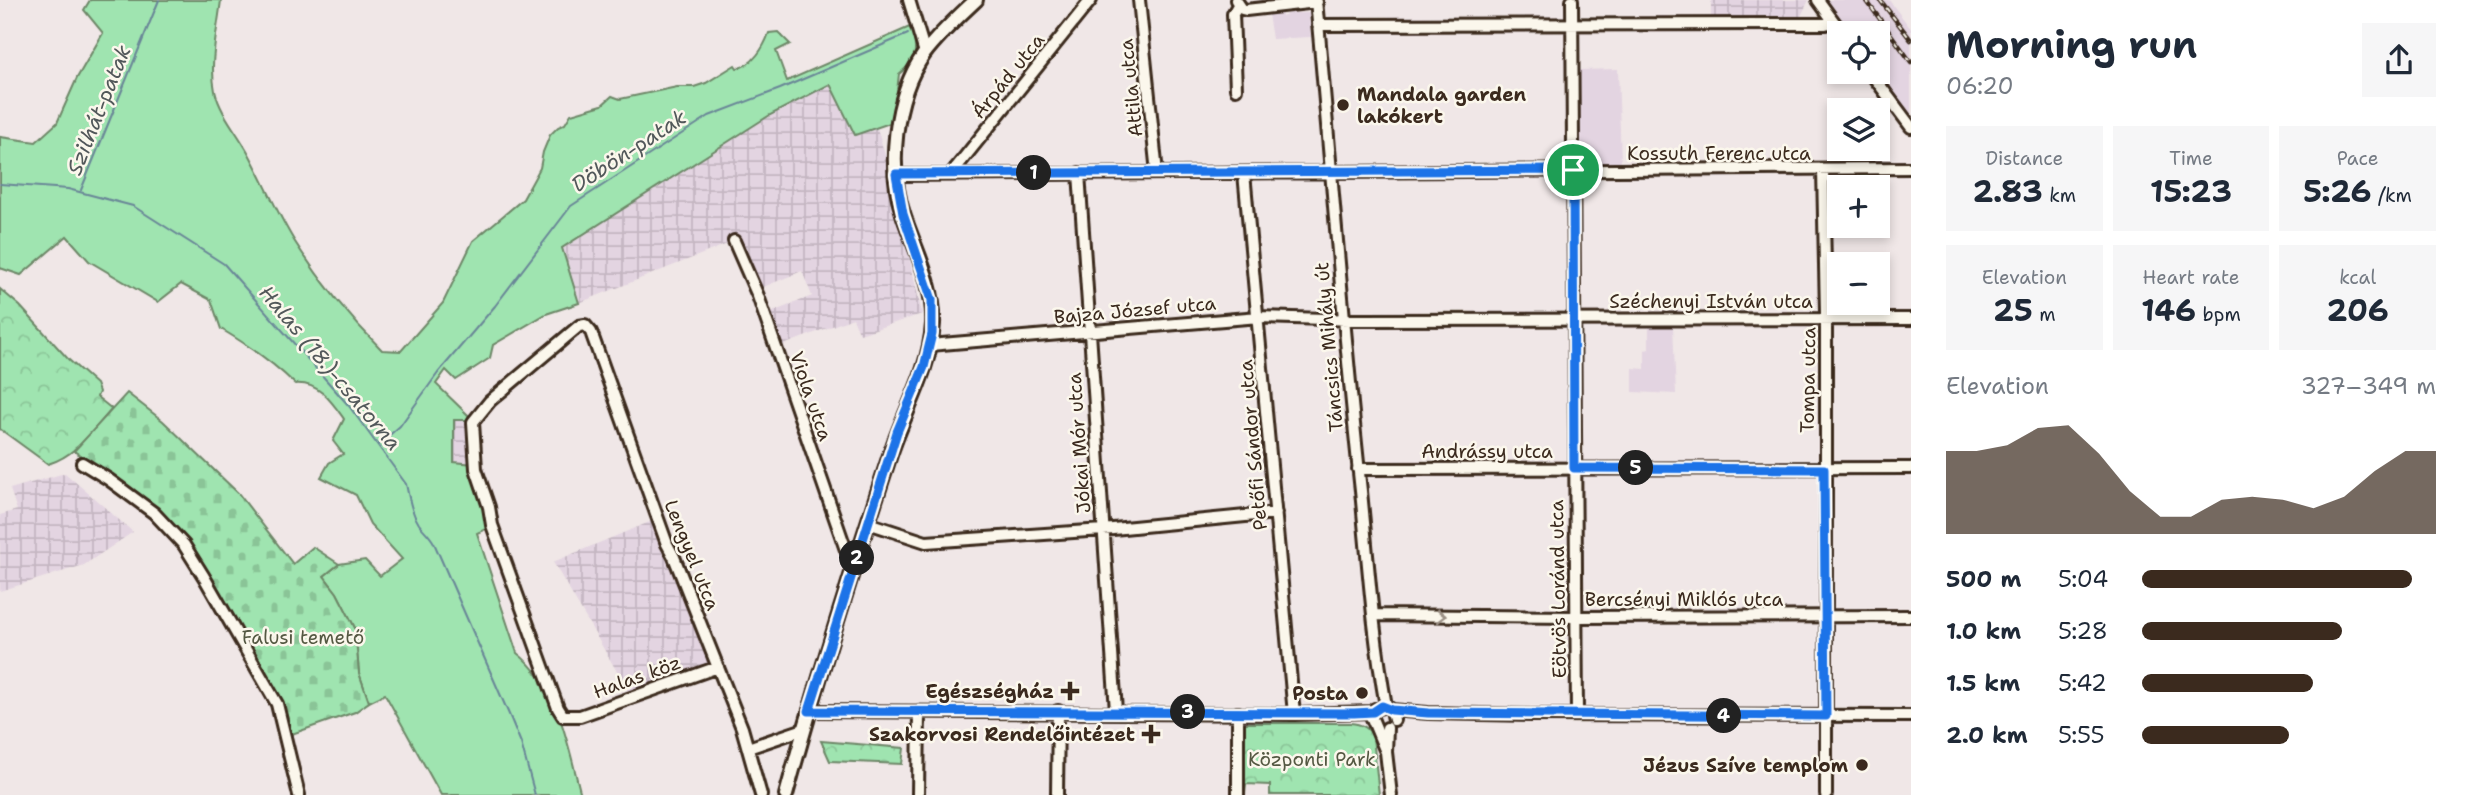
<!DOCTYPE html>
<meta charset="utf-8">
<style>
:root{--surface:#fff;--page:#f6f6f7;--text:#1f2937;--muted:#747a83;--accent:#3b2a1e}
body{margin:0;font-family:"Shantell Sans",sans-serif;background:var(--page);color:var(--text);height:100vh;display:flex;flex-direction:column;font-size:26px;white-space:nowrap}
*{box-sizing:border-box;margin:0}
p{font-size:23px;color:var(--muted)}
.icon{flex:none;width:38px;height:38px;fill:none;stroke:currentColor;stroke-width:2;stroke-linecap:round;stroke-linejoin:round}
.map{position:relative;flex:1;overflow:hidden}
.details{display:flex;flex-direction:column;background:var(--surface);width:560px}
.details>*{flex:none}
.tools{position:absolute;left:1827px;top:21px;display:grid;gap:14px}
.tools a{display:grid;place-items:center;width:63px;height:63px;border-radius:0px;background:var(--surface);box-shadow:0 4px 10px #0003;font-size:35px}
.pin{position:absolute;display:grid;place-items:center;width:60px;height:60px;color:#fff;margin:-30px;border:4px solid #fff;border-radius:50%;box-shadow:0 2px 7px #0007}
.km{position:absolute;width:35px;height:35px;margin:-18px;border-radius:50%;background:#222;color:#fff;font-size:19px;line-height:35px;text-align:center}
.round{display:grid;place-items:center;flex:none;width:74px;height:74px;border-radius:0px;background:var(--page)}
.head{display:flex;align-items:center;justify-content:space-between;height:119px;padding:0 35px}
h1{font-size:38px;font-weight:700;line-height:52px}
.figures{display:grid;grid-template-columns:repeat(3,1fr);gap:10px;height:119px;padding:7px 35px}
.figures div{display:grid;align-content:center;border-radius:0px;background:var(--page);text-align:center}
.figures b{font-size:30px;font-weight:700}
.figures small{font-size:19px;font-weight:400}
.figures p{font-size:19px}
.chart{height:196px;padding:14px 35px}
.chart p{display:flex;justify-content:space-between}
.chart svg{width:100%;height:126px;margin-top:7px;fill:var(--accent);opacity:.7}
ul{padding:0 35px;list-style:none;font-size:23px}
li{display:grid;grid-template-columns:112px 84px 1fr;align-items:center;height:52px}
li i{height:18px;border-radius:9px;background:var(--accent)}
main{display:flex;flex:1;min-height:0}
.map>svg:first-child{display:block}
</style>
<main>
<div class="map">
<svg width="1911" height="795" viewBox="0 0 1911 795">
<defs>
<pattern id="industrial-grid" width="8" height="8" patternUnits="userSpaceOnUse" patternTransform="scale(1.75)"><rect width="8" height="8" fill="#e3d4e1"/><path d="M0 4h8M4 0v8" fill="none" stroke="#c4b6c1"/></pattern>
<pattern id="forest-crowns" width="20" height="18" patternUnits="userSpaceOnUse" patternTransform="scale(1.75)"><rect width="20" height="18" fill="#9fe4b0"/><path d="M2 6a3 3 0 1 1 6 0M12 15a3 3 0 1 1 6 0" fill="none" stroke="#8ac497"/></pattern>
<pattern id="cemetery-stones" width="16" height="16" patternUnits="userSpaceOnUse" patternTransform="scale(1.75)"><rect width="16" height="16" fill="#9fe4b0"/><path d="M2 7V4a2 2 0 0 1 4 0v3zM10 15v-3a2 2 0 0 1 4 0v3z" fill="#8ac497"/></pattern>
</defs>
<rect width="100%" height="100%" fill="#f0e7e7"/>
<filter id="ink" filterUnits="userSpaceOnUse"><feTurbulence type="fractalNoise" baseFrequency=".0143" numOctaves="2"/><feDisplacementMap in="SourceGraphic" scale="14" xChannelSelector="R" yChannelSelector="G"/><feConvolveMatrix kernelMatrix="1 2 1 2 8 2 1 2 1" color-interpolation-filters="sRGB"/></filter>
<g filter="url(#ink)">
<path fill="#e3d4e1" d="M1822,0H1889L1911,29V121L1874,72H1878V33H1847Z
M1282,12V16L1289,13H1309L1311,37L1272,39L1268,14Z
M1618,69L1621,163H1582L1579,70Z
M1649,325L1673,326L1676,394L1633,392V368L1645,369V350L1649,349Z"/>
<path fill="url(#industrial-grid)" d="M1711,0H1809L1800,18L1711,20Z
M830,83L855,135L877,128L891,175L922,314L860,334L853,318L781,346L770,313L812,296L802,271L761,288L740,239L579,303L561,249L770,115Z
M454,420H471L474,464L454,463Z
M65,473L133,532L84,565L0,591V515L17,510L10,489Z
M652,521L710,662L629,692L553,562Z"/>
<path fill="#9fe4b0" stroke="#6d8767" stroke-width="2" d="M90,0H221C218,28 209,62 215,91C220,113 237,132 248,152C264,181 277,213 295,242C320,281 349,317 382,350L401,351L443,303L473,241L523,199L540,168L543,152L550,135L558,127L565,124L571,114L602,105L612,96L620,99L677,87H694L706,83L735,65L737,68C753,66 764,47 769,33L778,32L790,44L776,51L787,81L912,26C916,49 920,58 899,74L895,108L890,123L855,135L830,84L770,115L562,248L579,303L546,314L493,345L490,358L456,380L446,370L436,384L468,415L471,420H454V462L474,464L488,528L477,533L517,653C559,686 568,746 581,795H441L385,694L369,702L359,673L355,628L337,593L324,576L339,564L365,560L380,576L402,559L370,524L356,495L321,477L329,463L343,454L333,441L344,419C332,402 319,382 295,384C273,362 248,345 221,329L211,300L181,284L158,302L89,261L67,236L21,275L0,268V137L36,142L57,123L77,78L103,33L84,10Z"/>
<path fill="url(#forest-crowns)" stroke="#6d8767" stroke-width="2" d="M1859,175H1887V219L1878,220V187H1859Z
M0,289L20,306L69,360L96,384L99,392L97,397L112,409C93,430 76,456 48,464L0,429Z
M1245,723H1350C1361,724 1369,727 1373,737L1379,795H1270V785L1246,784L1245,795Z
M821,741L904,748L902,764L830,761Z"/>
<path fill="url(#cemetery-stones)" stroke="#6d8767" stroke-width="2" d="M127,393L163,421L238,493L293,564L313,547L339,564L324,576L337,593L355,628L359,673L369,702L355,712L289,735L280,699L202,561L174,526L147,500L74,451Z"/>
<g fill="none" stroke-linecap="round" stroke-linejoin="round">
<path stroke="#698697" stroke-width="2" d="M0,184L68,189L133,206L224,264L349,406L406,484C409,497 411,512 419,524C424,531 430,535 434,543L511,719L521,743L535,795
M81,190L159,0
M378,445L400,426L438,373L495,306L571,206L709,116L780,89L908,34"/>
<defs>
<path id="minor" d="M909,0L925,53
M1139,0L1157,173
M1236,0L1242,9L1246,10L1317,2
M1316,0C1331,164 1343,327 1361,491C1368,562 1373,635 1386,706
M1572,0L1577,715
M1818,0L1842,33
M1318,25L1825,24L1833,21
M1870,72L1911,127
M1236,89L1233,14L1238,5
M1823,170L1826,312V795
M1079,173L1116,711
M1244,173L1294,714
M951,174L1091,0
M896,175L1911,168
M734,241L758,296L846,550L856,561
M930,345L1259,317L1356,320L1911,319
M82,463L108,479L154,513L184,545L204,577L277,704L299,795
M1358,469L1911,468
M868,523L926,542L1103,530L1276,513
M1373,615L1575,617L1911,616
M718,667L580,716H563L558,708L492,525L489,507L476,469L473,422L490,401L579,326L585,325L591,332L667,544L674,557L742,728L761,795
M1392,710L1428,713L1532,715L1911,716
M809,711L1294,714L1373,712
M1387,728L1386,752L1391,795
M748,748L804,729
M1386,752L1371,716L1375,709L1386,706L1392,710L1394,720
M918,795L919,712
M1057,795L1058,711
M1238,795V713"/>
<path id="major" d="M786,795C817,681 853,568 890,455C904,412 930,370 933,324C935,287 916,252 904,217C887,168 894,97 924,54C939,34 958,17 976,0"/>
</defs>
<use href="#minor" stroke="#3b2a1e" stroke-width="16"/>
<use href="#major" stroke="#3b2a1e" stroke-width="18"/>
<use href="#minor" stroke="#fbf7ec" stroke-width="10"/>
<use href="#major" stroke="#fbf7ec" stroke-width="12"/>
<defs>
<path id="rail" d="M1866,0L1911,62
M1880,0L1911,40"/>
</defs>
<use href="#rail" stroke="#3b2a1e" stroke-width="4.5"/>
<use href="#rail" stroke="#fbf7ec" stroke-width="2" stroke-dasharray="5" stroke-linecap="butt"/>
</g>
<defs><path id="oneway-chevron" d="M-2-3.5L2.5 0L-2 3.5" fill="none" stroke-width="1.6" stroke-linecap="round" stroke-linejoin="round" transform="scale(1.75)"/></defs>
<use stroke="#9b9085" href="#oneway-chevron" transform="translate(1441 616) rotate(1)"/>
</g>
<g fill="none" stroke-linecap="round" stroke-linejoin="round" filter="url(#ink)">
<defs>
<path id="route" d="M1573,170L1574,468L1824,469L1826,716L1428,713L1392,710L1382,706L1373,712L1354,713L809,711L897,432L924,367L932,334V300L903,214L896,174Z"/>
</defs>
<use href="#route" stroke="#fff" stroke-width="14"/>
<use href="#route" stroke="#1a73e8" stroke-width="9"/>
</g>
<g fill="#3b2a1e" stroke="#fbf7ec" stroke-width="2.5">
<circle cx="1343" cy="105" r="7"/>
<path d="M1066.5 680.5h7v7h7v7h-7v7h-7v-7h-7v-7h7z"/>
<circle cx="1362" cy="693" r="7"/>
<path d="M1147.5 723.5h7v7h7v7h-7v7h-7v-7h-7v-7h7z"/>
<circle cx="1862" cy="765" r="7"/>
</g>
<g text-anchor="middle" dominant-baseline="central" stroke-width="5" stroke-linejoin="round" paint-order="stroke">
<g font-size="19" fill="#3b2a1e" stroke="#fbf7ec">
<text transform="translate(1008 76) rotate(-51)">Árpád utca</text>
<text transform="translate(1131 88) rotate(-96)">Attila utca</text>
<text x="1719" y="153">Kossuth Ferenc utca</text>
<text x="1711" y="301">Széchenyi István utca</text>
<text transform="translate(1135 310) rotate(-5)">Bajza József utca</text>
<text transform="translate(1329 347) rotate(-95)">Táncsics Mihály út</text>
<text transform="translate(1808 380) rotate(-89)">Tompa utca</text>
<text transform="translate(811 396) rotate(71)">Viola utca</text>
<text transform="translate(1079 443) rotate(-94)">Jókai Mór utca</text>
<text transform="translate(1253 445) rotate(-95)">Petőfi Sándor utca</text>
<text x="1487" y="451">Andrássy utca</text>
<text transform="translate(692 555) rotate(68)">Lengyel utca</text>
<text transform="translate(1558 589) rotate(-91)">Eötvös Loránd utca</text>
<text x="1684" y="599">Bercsényi Miklós utca</text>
<text transform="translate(637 677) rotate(-20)">Halas köz</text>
</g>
<g font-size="19" font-weight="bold" fill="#3b2a1e" stroke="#fbf7ec" text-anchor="end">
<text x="1357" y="94" text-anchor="start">Mandala garden<tspan x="1357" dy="22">lakókert</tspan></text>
<text x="1054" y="691">Egészségház</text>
<text x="1348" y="693">Posta</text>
<text x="1135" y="734">Szakorvosi Rendelőintézet</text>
<text x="1848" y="765">Jézus Szíve templom</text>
</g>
<g font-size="19" fill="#545842" stroke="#fbf7ec">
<text x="303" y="637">Falusi temető</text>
<text x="1312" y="759">Központi Park</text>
</g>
<g font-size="21" font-style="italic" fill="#52585a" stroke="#fbf7ec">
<text transform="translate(99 110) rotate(-68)">Szilhát-patak</text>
<text transform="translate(629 151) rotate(-33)">Döbön-patak</text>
<text transform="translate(330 368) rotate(50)">Halas (18.)-csatorna</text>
</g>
</g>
</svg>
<div class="tools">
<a><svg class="icon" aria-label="locate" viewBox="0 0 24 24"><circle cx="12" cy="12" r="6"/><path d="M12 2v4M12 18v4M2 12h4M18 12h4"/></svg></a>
<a><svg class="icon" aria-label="layers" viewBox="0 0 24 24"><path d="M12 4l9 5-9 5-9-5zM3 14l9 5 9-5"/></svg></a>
<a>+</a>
<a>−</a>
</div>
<div class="pin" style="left:1573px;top:170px;background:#1e9e55"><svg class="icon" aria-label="arrive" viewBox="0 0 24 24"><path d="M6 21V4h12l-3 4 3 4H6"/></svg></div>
<b class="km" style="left:1034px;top:173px">1</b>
<b class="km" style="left:857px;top:558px">2</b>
<b class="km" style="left:1188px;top:712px">3</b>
<b class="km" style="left:1724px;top:716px">4</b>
<b class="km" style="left:1636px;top:468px">5</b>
</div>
<section class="details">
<div class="head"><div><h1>Morning run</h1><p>06:20</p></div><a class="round"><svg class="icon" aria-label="share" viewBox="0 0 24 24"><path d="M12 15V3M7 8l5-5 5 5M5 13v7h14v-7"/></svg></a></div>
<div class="figures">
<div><p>Distance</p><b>2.83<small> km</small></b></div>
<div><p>Time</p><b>15:23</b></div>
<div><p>Pace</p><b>5:26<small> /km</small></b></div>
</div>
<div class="figures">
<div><p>Elevation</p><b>25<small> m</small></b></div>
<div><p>Heart rate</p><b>146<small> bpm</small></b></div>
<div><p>kcal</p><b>206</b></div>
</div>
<div class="chart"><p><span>Elevation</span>327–349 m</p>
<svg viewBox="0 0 160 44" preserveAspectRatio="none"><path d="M0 44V15L10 15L20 13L30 7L40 6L50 16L60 29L70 38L80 38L90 32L100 31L110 32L120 35L130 31L140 22L150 15L160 15V44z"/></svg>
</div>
<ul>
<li><b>500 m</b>5:04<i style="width:92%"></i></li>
<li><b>1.0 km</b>5:28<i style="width:68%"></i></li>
<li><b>1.5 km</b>5:42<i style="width:58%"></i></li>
<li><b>2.0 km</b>5:55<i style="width:50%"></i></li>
</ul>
</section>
</main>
